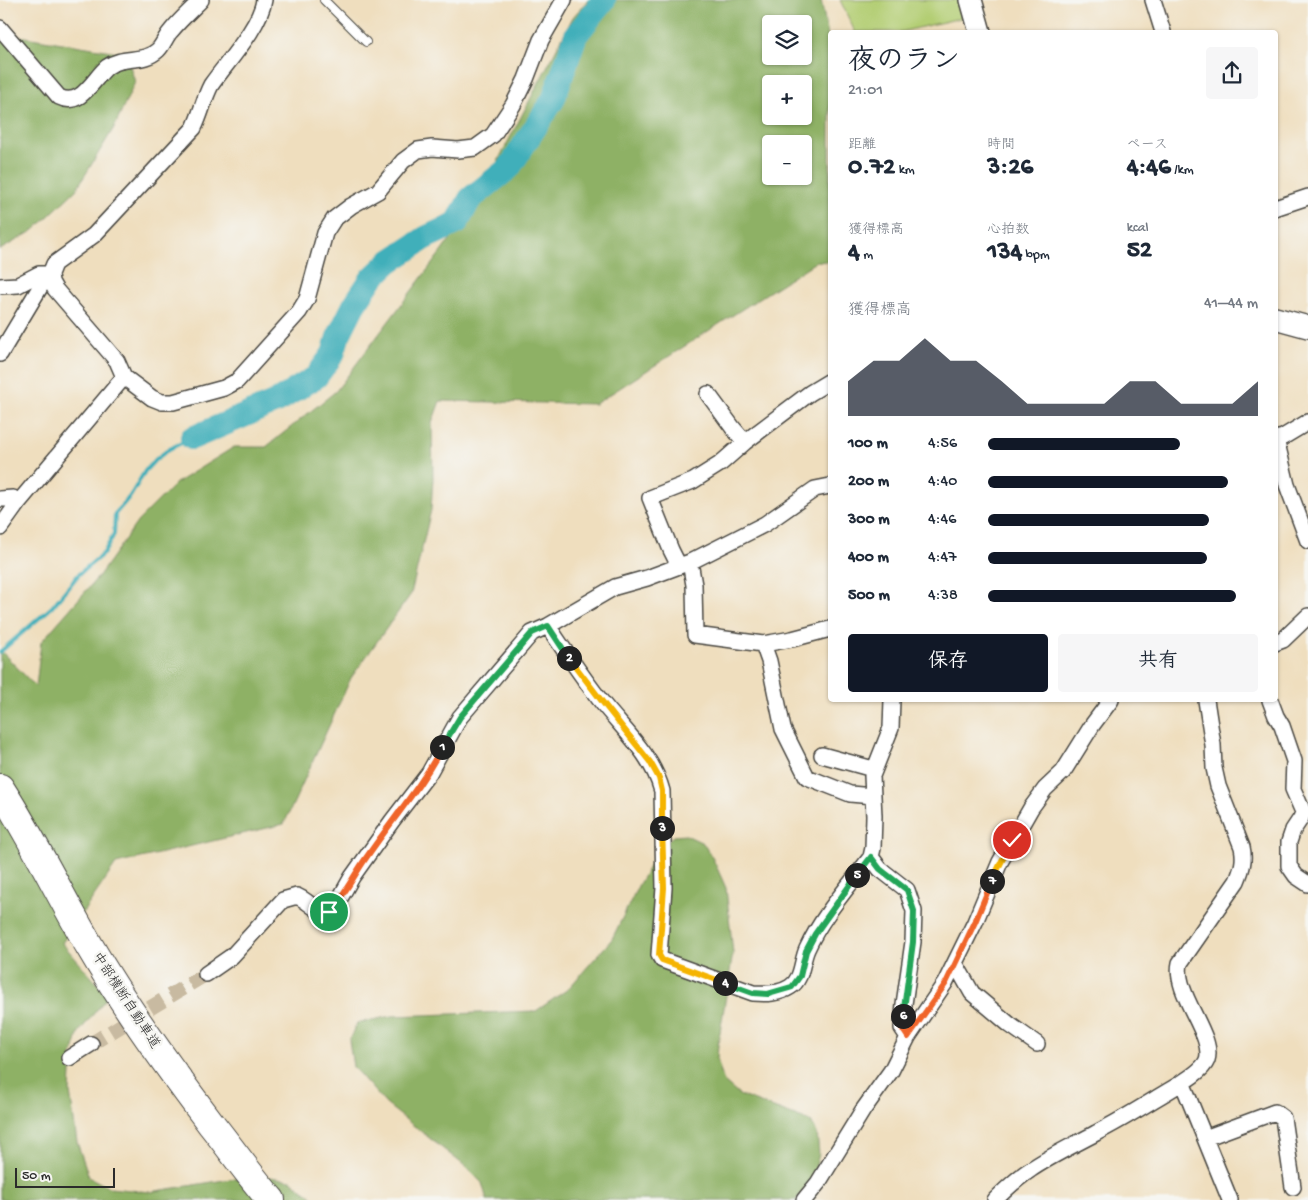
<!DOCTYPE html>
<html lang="ja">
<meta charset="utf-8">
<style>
:root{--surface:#fff;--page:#f6f6f7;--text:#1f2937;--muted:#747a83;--accent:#111827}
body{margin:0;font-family:"Gochi Hand","Klee One",sans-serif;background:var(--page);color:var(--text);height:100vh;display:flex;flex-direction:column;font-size:19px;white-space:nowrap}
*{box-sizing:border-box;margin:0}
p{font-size:16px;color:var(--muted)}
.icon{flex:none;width:28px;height:28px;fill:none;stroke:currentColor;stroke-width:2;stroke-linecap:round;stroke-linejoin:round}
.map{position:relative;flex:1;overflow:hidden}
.side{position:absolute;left:828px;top:30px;width:450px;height:672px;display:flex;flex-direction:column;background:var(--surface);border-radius:5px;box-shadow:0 1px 4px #0004}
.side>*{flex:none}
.controls{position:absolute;left:762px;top:15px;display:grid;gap:10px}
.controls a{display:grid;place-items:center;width:50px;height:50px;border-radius:5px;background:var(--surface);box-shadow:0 1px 4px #0004;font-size:25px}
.scale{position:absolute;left:15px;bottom:12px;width:100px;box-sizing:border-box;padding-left:5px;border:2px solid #2b2b2b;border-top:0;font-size:14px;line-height:18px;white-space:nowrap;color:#2b2b2b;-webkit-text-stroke:4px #f6f6f2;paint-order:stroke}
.pin{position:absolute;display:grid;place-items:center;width:42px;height:42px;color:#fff;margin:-21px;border:2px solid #fff;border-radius:50%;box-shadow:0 1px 5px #0007}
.km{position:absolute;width:25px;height:25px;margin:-12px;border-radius:50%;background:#222;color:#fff;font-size:14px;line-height:25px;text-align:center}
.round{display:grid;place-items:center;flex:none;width:52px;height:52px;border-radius:5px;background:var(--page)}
.summary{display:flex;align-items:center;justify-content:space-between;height:85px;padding:0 20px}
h1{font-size:28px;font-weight:700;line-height:38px}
.metrics{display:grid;grid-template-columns:repeat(3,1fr);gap:8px;height:85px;padding:5px 20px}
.metrics div{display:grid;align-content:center}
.metrics b{font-size:25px;font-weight:700}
.metrics small{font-size:14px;font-weight:400}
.metrics p{font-size:14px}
.chart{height:140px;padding:10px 20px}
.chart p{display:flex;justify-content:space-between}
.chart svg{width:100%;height:90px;margin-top:5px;fill:var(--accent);opacity:.7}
.button{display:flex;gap:10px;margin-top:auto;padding:10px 20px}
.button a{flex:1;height:58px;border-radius:5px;background:var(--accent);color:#fff;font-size:20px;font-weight:700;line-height:58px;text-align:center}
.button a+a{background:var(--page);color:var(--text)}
ul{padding:0 20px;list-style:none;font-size:16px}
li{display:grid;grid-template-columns:80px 60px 1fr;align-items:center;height:38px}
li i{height:12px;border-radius:6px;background:var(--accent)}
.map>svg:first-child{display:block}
</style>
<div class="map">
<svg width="1308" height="1200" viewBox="0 0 1308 1200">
<rect width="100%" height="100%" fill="#f6f6f2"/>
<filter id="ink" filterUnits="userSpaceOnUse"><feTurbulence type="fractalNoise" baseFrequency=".02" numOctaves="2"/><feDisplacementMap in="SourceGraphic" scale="10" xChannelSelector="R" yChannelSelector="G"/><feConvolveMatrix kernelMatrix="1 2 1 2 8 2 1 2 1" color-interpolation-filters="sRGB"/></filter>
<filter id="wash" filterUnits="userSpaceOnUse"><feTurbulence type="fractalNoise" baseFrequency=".0096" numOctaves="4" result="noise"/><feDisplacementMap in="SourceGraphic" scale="20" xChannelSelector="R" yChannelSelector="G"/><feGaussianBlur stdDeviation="1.12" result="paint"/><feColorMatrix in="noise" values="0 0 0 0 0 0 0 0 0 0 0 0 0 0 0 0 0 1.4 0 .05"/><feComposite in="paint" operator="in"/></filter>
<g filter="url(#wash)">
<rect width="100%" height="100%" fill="#efdebe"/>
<path fill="#b3ce73" stroke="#6f7c4f" d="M840,0H965L969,16L901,32H855Z"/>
<path fill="#8eb165" stroke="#5c6e48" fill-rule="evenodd" d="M588,0H821L830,46V262L817,261L595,404L440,401L432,423L433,478L431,510L411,594L351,678L284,824L116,864L62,943L108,996L79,1032L72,1055L70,1092L77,1142L89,1177L110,1188L150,1192L237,1178L263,1176L291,1180L316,1200H0V650L36,687L41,642L98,577L138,521L176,483L234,447H266L336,391L441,252L475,205L573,17ZM771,24H804V56H771ZM771,84H804V116H771ZM771,144H804V176H771Z
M0,33L118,52L129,63L135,82L115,126L76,190L34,230L0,250Z
M686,835L703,843L713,859L726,888L733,953L718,1045L717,1059L724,1082L739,1095L811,1122L817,1133L819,1154L812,1182L796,1200H487L482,1183L465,1166L386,1104L353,1067L349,1040L357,1023L392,1016L536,1011L568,989L612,939L639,884L662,845L673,836Z"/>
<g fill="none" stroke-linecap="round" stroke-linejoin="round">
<path stroke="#3fafba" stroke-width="4" d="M0,652L52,607L79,574L104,553L114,534L115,514L131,495L145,471L155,460L169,449L192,438"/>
<path stroke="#3fafba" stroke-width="24" d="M192,438L276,402L316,377L333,354L338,337L354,305L372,278L389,262L427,237L457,223L470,199L509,168L553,100L576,35L604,0"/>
</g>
</g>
<g filter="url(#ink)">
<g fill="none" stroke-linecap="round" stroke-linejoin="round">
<path stroke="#c8baa1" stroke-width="15" stroke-dasharray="15 8" stroke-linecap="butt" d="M91,1044L206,974"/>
<defs>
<path id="lane" d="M324,0L366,42"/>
<path id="street" d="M1153,0L1163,32
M0,28L59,97C81,108 93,79 107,67C123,55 143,64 158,50C163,45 166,36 171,31C180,20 191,10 201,0
M1275,208L1308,197
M50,274L51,282L55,289L117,361L124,377L152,398L162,402H173L224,388L237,381L299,312L307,299L325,233L334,219L351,206L378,191L403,161L418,150L432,148L458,150L475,148L493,135L513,105L526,79L541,40L564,0
M0,286L18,285L39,274H50
M0,354L42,284L50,274L54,264L94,235L194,128C201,114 204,98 211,85C227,62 260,27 264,0
M708,394L733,428L745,442
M1275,439L1283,437L1308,422
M1276,439L1287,485L1308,541
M0,499L13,498L18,503
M0,528L18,503L124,377
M690,562L694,585L695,635L763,644L769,661L783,729L807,777L850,794L873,796
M679,566L671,550L650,498L693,481L720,464L745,442L810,393L830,381
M548,626C566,653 584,680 604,705C626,732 653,757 662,791L664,888L659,955L662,960L753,993C766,994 779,994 790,987C803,979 801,962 807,949C822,916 849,886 871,857L873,848L874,816L872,776L891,728L892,700
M1275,643L1283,640L1308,616
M763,644L792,639L830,629
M1270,700L1276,716L1282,726L1294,761L1293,789L1303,812L1301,818L1293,830L1289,842V866L1296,876L1308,884
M822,755L873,769
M871,857L880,869L907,890L914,911L913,942L904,1004L902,1028L908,1037
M955,963L972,993L1010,1025L1037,1044
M206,974L232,956L283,900L297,896C309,901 316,913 329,912L335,907L352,877L392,821L429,773L460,717L532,633L548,626L615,587L647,578L690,562L765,524L815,489L830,486
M69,1058L91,1044
M1182,1082L1230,1200
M1205,1138L1275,1112L1283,1118L1293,1187
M804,1200L818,1183L863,1110L891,1071L908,1037L945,983L975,922L1000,862L1031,808L1045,789L1063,772L1093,724L1111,700
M995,1200C1006,1189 1017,1178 1030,1170C1050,1156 1074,1145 1096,1133C1120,1121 1142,1107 1165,1093C1176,1086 1202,1073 1207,1060C1215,1036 1173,993 1180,963L1237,881C1242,869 1245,860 1242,847L1218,786L1214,768L1213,745L1206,700"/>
<path id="secondary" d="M971,0L980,32
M1275,318L1308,327"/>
<path id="highway" d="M0,788C33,839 59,894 90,947C126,1009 169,1068 212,1125C232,1150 250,1176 271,1200"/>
</defs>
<use href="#lane" stroke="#484641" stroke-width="10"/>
<use href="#street" stroke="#484641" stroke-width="18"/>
<use href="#secondary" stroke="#484641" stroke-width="24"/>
<use href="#highway" stroke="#484641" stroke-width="30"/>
<use href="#lane" stroke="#fff" stroke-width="8"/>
<use href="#street" stroke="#fff" stroke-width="15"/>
<use href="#secondary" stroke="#fff" stroke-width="21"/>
<use href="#highway" stroke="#fff" stroke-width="28"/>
</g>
</g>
<g fill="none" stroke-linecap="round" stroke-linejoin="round" filter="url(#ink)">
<defs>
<path id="split-1" d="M329,912C343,898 354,875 366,858C391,821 421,787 442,747"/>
<path id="split-2" d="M442,747L460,717L532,633L548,626L569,658"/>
<path id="split-3" d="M569,658L604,704L650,762L659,778L662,791V828"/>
<path id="split-4" d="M662,828L664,888L659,955L662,960L725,983"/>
<path id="split-5" d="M725,983L753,993L768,994L792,987L800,976L806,951L815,934L857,875"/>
<path id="split-6" d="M857,875L871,857L880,869L907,890L914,911L913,942L903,1016"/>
<path id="split-7" d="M903,1016L902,1028L908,1037L946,983L975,922L992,881"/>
<path id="split-8" d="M992,881L1012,840"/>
</defs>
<use href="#split-1" stroke="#fff" stroke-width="10"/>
<use href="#split-2" stroke="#fff" stroke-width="10"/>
<use href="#split-3" stroke="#fff" stroke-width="10"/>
<use href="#split-4" stroke="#fff" stroke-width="10"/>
<use href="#split-5" stroke="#fff" stroke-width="10"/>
<use href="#split-6" stroke="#fff" stroke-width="10"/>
<use href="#split-7" stroke="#fff" stroke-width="10"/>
<use href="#split-8" stroke="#fff" stroke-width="10"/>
<use href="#split-1" stroke="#f0652b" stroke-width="6"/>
<use href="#split-2" stroke="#22a559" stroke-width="6"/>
<use href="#split-3" stroke="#f5b400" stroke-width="6"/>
<use href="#split-4" stroke="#f5b400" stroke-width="6"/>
<use href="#split-5" stroke="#22a559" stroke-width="6"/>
<use href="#split-6" stroke="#22a559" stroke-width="6"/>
<use href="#split-7" stroke="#f0652b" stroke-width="6"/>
<use href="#split-8" stroke="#f5b400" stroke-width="6"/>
</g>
<g text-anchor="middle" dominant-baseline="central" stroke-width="5" stroke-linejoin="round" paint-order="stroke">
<g font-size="14" fill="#2b2b2b" stroke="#f6f6f2">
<text transform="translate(125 1001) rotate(57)">中部横断自動車道</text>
</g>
</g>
</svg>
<div class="controls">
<a><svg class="icon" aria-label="layers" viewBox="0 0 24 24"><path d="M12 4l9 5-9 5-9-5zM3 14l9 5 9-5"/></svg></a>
<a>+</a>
<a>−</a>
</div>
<div class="scale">50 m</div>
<div class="pin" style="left:329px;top:912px;background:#1e9e55"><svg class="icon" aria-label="arrive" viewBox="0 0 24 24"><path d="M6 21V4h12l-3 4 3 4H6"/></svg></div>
<div class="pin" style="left:1012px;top:840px;background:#d93025"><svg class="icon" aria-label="check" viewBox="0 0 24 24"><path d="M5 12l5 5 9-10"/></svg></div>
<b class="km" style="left:442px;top:747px">1</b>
<b class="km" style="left:569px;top:658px">2</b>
<b class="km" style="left:662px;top:828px">3</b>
<b class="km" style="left:725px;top:983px">4</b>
<b class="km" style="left:857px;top:875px">5</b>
<b class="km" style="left:903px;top:1016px">6</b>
<b class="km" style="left:992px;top:881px">7</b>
<section class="side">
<div class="summary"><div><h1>夜のラン</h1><p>21:01</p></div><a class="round"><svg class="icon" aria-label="share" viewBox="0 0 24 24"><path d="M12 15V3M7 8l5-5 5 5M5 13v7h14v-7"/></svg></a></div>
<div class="metrics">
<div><p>距離</p><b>0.72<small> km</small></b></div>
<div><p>時間</p><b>3:26</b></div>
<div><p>ペース</p><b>4:46<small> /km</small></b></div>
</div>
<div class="metrics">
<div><p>獲得標高</p><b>4<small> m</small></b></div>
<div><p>心拍数</p><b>134<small> bpm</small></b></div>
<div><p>kcal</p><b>52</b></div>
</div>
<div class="chart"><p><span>獲得標高</span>41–44 m</p>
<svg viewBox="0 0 160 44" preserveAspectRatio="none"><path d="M0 44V27L10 17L20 17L30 6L40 17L50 17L60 27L70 38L80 38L90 38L100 38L110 27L120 27L130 38L140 38L150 38L160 27V44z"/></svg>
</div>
<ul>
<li><b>100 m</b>4:56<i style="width:71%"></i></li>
<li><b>200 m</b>4:40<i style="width:89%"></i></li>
<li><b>300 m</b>4:46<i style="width:82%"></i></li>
<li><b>400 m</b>4:47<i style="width:81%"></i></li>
<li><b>500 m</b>4:38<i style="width:92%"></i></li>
</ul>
<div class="button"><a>保存</a><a>共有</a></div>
</section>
</div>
